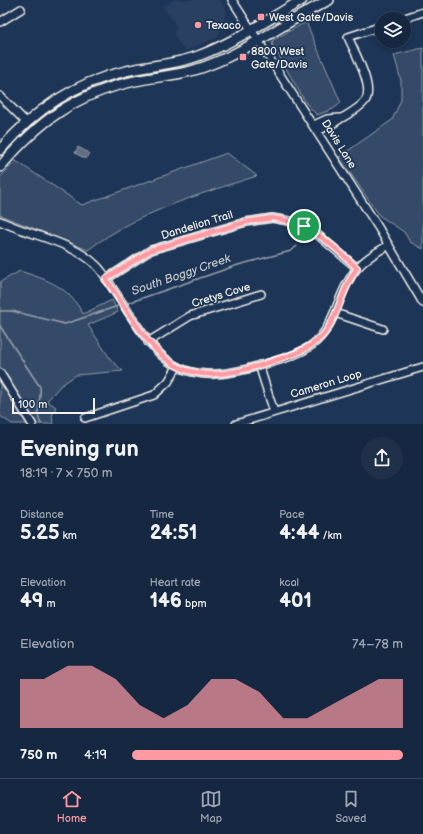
<!DOCTYPE html>
<meta charset="utf-8">
<style>
:root{--surface:#162841;--page:#1f3048;--text:#f1f3f6;--muted:#9ea6b1;--line:#35445a;--accent:#ff9aa2}
body{margin:0;font-family:"Balsamiq Sans",sans-serif;background:var(--page);color:var(--text);height:100vh;display:flex;flex-direction:column;font-size:15px;white-space:nowrap}
*{box-sizing:border-box;margin:0}
p{font-size:13px;color:var(--muted)}
.icon{flex:none;width:22px;height:22px;fill:none;stroke:currentColor;stroke-width:2;stroke-linecap:round;stroke-linejoin:round}
.map{position:relative;height:424px;overflow:hidden}
.drawer{display:flex;flex-direction:column;background:var(--surface);flex:1}
.drawer>*{flex:none}
.tools{position:absolute;left:375px;top:12px;display:grid;gap:8px}
.tools a{display:grid;place-items:center;width:36px;height:36px;border-radius:50%;background:var(--surface);box-shadow:0 2px 6px #0003,0 0 0 1px var(--line);font-size:20px}
.scale{position:absolute;left:12px;bottom:10px;width:83px;box-sizing:border-box;padding-left:4px;border:2px solid #f4f1e8;border-top:0;font-size:11px;line-height:14px;white-space:nowrap;color:#f4f1e8;-webkit-text-stroke:3px #1d3557;paint-order:stroke}
.pin{position:absolute;display:grid;place-items:center;width:34px;height:34px;color:#fff;margin:-17px;border:2px solid #fff;border-radius:50%;box-shadow:0 1px 4px #0007}
.round{display:grid;place-items:center;flex:none;width:42px;height:42px;border-radius:21px;background:var(--page)}
.head{display:flex;align-items:center;justify-content:space-between;height:68px;padding:0 20px}
h1{font-size:22px;font-weight:700;line-height:30px}
.stats{display:grid;grid-template-columns:repeat(3,1fr);gap:6px;height:68px;padding:4px 20px}
.stats div{display:grid;align-content:center}
.stats b{font-size:20px;font-weight:700}
.stats small{font-size:11px;font-weight:400}
.stats p{font-size:11px}
.chart{height:112px;padding:8px 20px}
.chart p{display:flex;justify-content:space-between}
.chart svg{width:100%;height:72px;margin-top:4px;fill:var(--accent);opacity:.7}
ul{padding:0 20px;list-style:none;font-size:13px}
li{display:grid;grid-template-columns:64px 48px 1fr;align-items:center;height:30px}
li i{height:10px;border-radius:5px;background:var(--accent)}
.dock{display:flex;justify-content:space-around;align-items:center;height:56px;border-top:1px solid var(--line);background:var(--surface);font-size:11px;color:var(--muted)}
.dock a{display:grid;justify-items:center;gap:2px}
.dock .current{color:var(--accent)}
.map>svg:first-child{display:block}
</style>
<div class="map">
<svg width="423" height="424" viewBox="0 0 423 424">
<rect width="100%" height="100%" fill="#1d3557"/>
<filter id="ink" filterUnits="userSpaceOnUse"><feTurbulence type="fractalNoise" baseFrequency=".025" numOctaves="2"/><feDisplacementMap in="SourceGraphic" scale="8" xChannelSelector="R" yChannelSelector="G"/><feConvolveMatrix kernelMatrix="1 2 1 2 8 2 1 2 1" color-interpolation-filters="sRGB"/></filter>
<g filter="url(#ink)">
<path fill="#2a4060" d="M173,0H220L227,11L218,37L185,51L174,35L176,25L163,7Z"/>
<path fill="#354a67" stroke="#949ea8" d="M306,22L341,103L333,109L317,115L306,103L272,44L273,40Z
M423,48V249L410,242L404,232L380,216L339,157L392,120L401,100V81L394,55Z
M227,153L257,176C197,195 138,212 88,250L0,215V177L16,161L82,205Z
M20,271C48,280 68,286 83,314L112,300L118,312L88,325L111,360L123,371L76,375L60,386L47,401L56,407L52,416L53,424H36L0,366V282Z
M0,379L27,424H12L0,416Z"/>
<path fill="#5e6d82" stroke="#9aa2ab" d="M78,147L89,153L86,159L75,153Z"/>
<g fill="none" stroke-linecap="round" stroke-linejoin="round">
<path stroke="#9aa2ab" stroke-width="1.5" d="M125,304L238,265L291,251L297,246
M0,311H12L65,324L121,305
M0,326L40,387C42,400 34,412 41,424"/>
<defs>
<path id="minor" d="M232,0L378,227L423,303
M402,19L423,12
M0,22L21,9
M0,96L26,122
M314,125L327,119L340,118
M318,131C324,127 332,125 337,121C346,115 358,110 365,101C375,88 354,51 348,37L382,26
M0,221C29,235 73,242 96,265C104,272 109,283 115,292C153,348 168,389 247,369C268,363 294,358 312,345C335,327 336,298 352,275C361,261 375,253 389,245
M106,279L151,250L246,222L272,218L295,222L312,230L357,268
M335,313L383,329
M148,342L190,316L261,294
M259,365L274,412
M0,373L32,424
M85,418L154,395L168,382L177,367
M236,424L423,367"/>
<path id="major" d="M0,150C33,111 76,82 126,71C150,65 174,65 198,56C235,42 267,20 302,0
M0,167C39,121 75,94 135,81C160,76 185,75 209,65C251,49 288,20 329,0"/>
</defs>
<use href="#minor" stroke="#f4f1e8" stroke-width="10"/>
<use href="#major" stroke="#f4f1e8" stroke-width="12"/>
<use href="#minor" stroke="#1d3557" stroke-width="7"/>
<use href="#major" stroke="#1d3557" stroke-width="9"/>
</g>
</g>
<g fill="none" stroke-linecap="round" stroke-linejoin="round" filter="url(#ink)">
<defs>
<path id="route" d="M272,218C308,222 332,244 357,268C341,289 339,318 321,337C305,353 284,357 264,364C168,396 153,348 106,279L151,250L246,222Z"/>
</defs>
<use href="#route" stroke="#fff" stroke-width="8"/>
<use href="#route" stroke="#ff9aa2" stroke-width="5"/>
</g>
<g fill="#ff9aa2" stroke="#1d3557" stroke-width="1.5">
<rect x="257" y="13" width="8" height="8" rx="2"/>
<circle cx="198" cy="25" r="4"/>
<rect x="239" y="53" width="8" height="8" rx="2"/>
</g>
<g text-anchor="middle" dominant-baseline="central" stroke-width="3.5" stroke-linejoin="round" paint-order="stroke">
<g font-size="11" fill="#f4f1e8" stroke="#1d3557" text-anchor="start">
<text x="269" y="17">West Gate/Davis</text>
<text x="206" y="25">Texaco</text>
<text x="251" y="51">8800 West<tspan x="251" dy="13">Gate/Davis</tspan></text>
</g>
<g font-size="11" fill="#f4f1e8" stroke="#1d3557">
<text transform="translate(339 144) rotate(58)">Davis Lane</text>
<text transform="translate(197 225) rotate(-17)">Dandelion Trail</text>
<text transform="translate(221 295) rotate(-17)">Cretys Cove</text>
<text transform="translate(326 384) rotate(-17)">Cameron Loop</text>
</g>
<g font-size="12" font-style="italic" fill="#c0c3c4" stroke="#1d3557">
<text transform="translate(181 275) rotate(-19)">South Boggy Creek</text>
</g>
</g>
</svg>
<div class="tools">
<a><svg class="icon" aria-label="layers" viewBox="0 0 24 24"><path d="M12 4l9 5-9 5-9-5zM3 14l9 5 9-5"/></svg></a>
</div>
<div class="scale">100 m</div>
<div class="pin" style="left:304px;top:226px;background:#1e9e55"><svg class="icon" aria-label="arrive" viewBox="0 0 24 24"><path d="M6 21V4h12l-3 4 3 4H6"/></svg></div>
</div>
<section class="drawer">
<div class="head"><div><h1>Evening run</h1><p>18:19 · 7 × 750 m</p></div><a class="round"><svg class="icon" aria-label="share" viewBox="0 0 24 24"><path d="M12 15V3M7 8l5-5 5 5M5 13v7h14v-7"/></svg></a></div>
<div class="stats">
<div><p>Distance</p><b>5.25<small> km</small></b></div>
<div><p>Time</p><b>24:51</b></div>
<div><p>Pace</p><b>4:44<small> /km</small></b></div>
</div>
<div class="stats">
<div><p>Elevation</p><b>49<small> m</small></b></div>
<div><p>Heart rate</p><b>146<small> bpm</small></b></div>
<div><p>kcal</p><b>401</b></div>
</div>
<div class="chart"><p><span>Elevation</span>74–78 m</p>
<svg viewBox="0 0 160 44" preserveAspectRatio="none"><path d="M0 44V14L10 14L20 6L30 6L40 14L50 30L60 38L70 30L80 14L90 14L100 22L110 38L120 38L130 30L140 22L150 14L160 14V44z"/></svg>
</div>
<ul>
<li><b>750 m</b>4:19<i style="width:100%"></i></li>
</ul>
</section>
<nav class="dock">
<a class="current"><svg class="icon" aria-label="home" viewBox="0 0 24 24"><path d="M3 11l9-7 9 7M6 9v11h12V9"/></svg>Home</a>
<a><svg class="icon" aria-label="map" viewBox="0 0 24 24"><path d="M3 6l6-2 6 2 6-2v14l-6 2-6-2-6 2zM9 4v14M15 6v14"/></svg>Map</a>
<a><svg class="icon" aria-label="saved" viewBox="0 0 24 24"><path d="M7 4h10v16l-5-4-5 4z"/></svg>Saved</a>
</nav>
